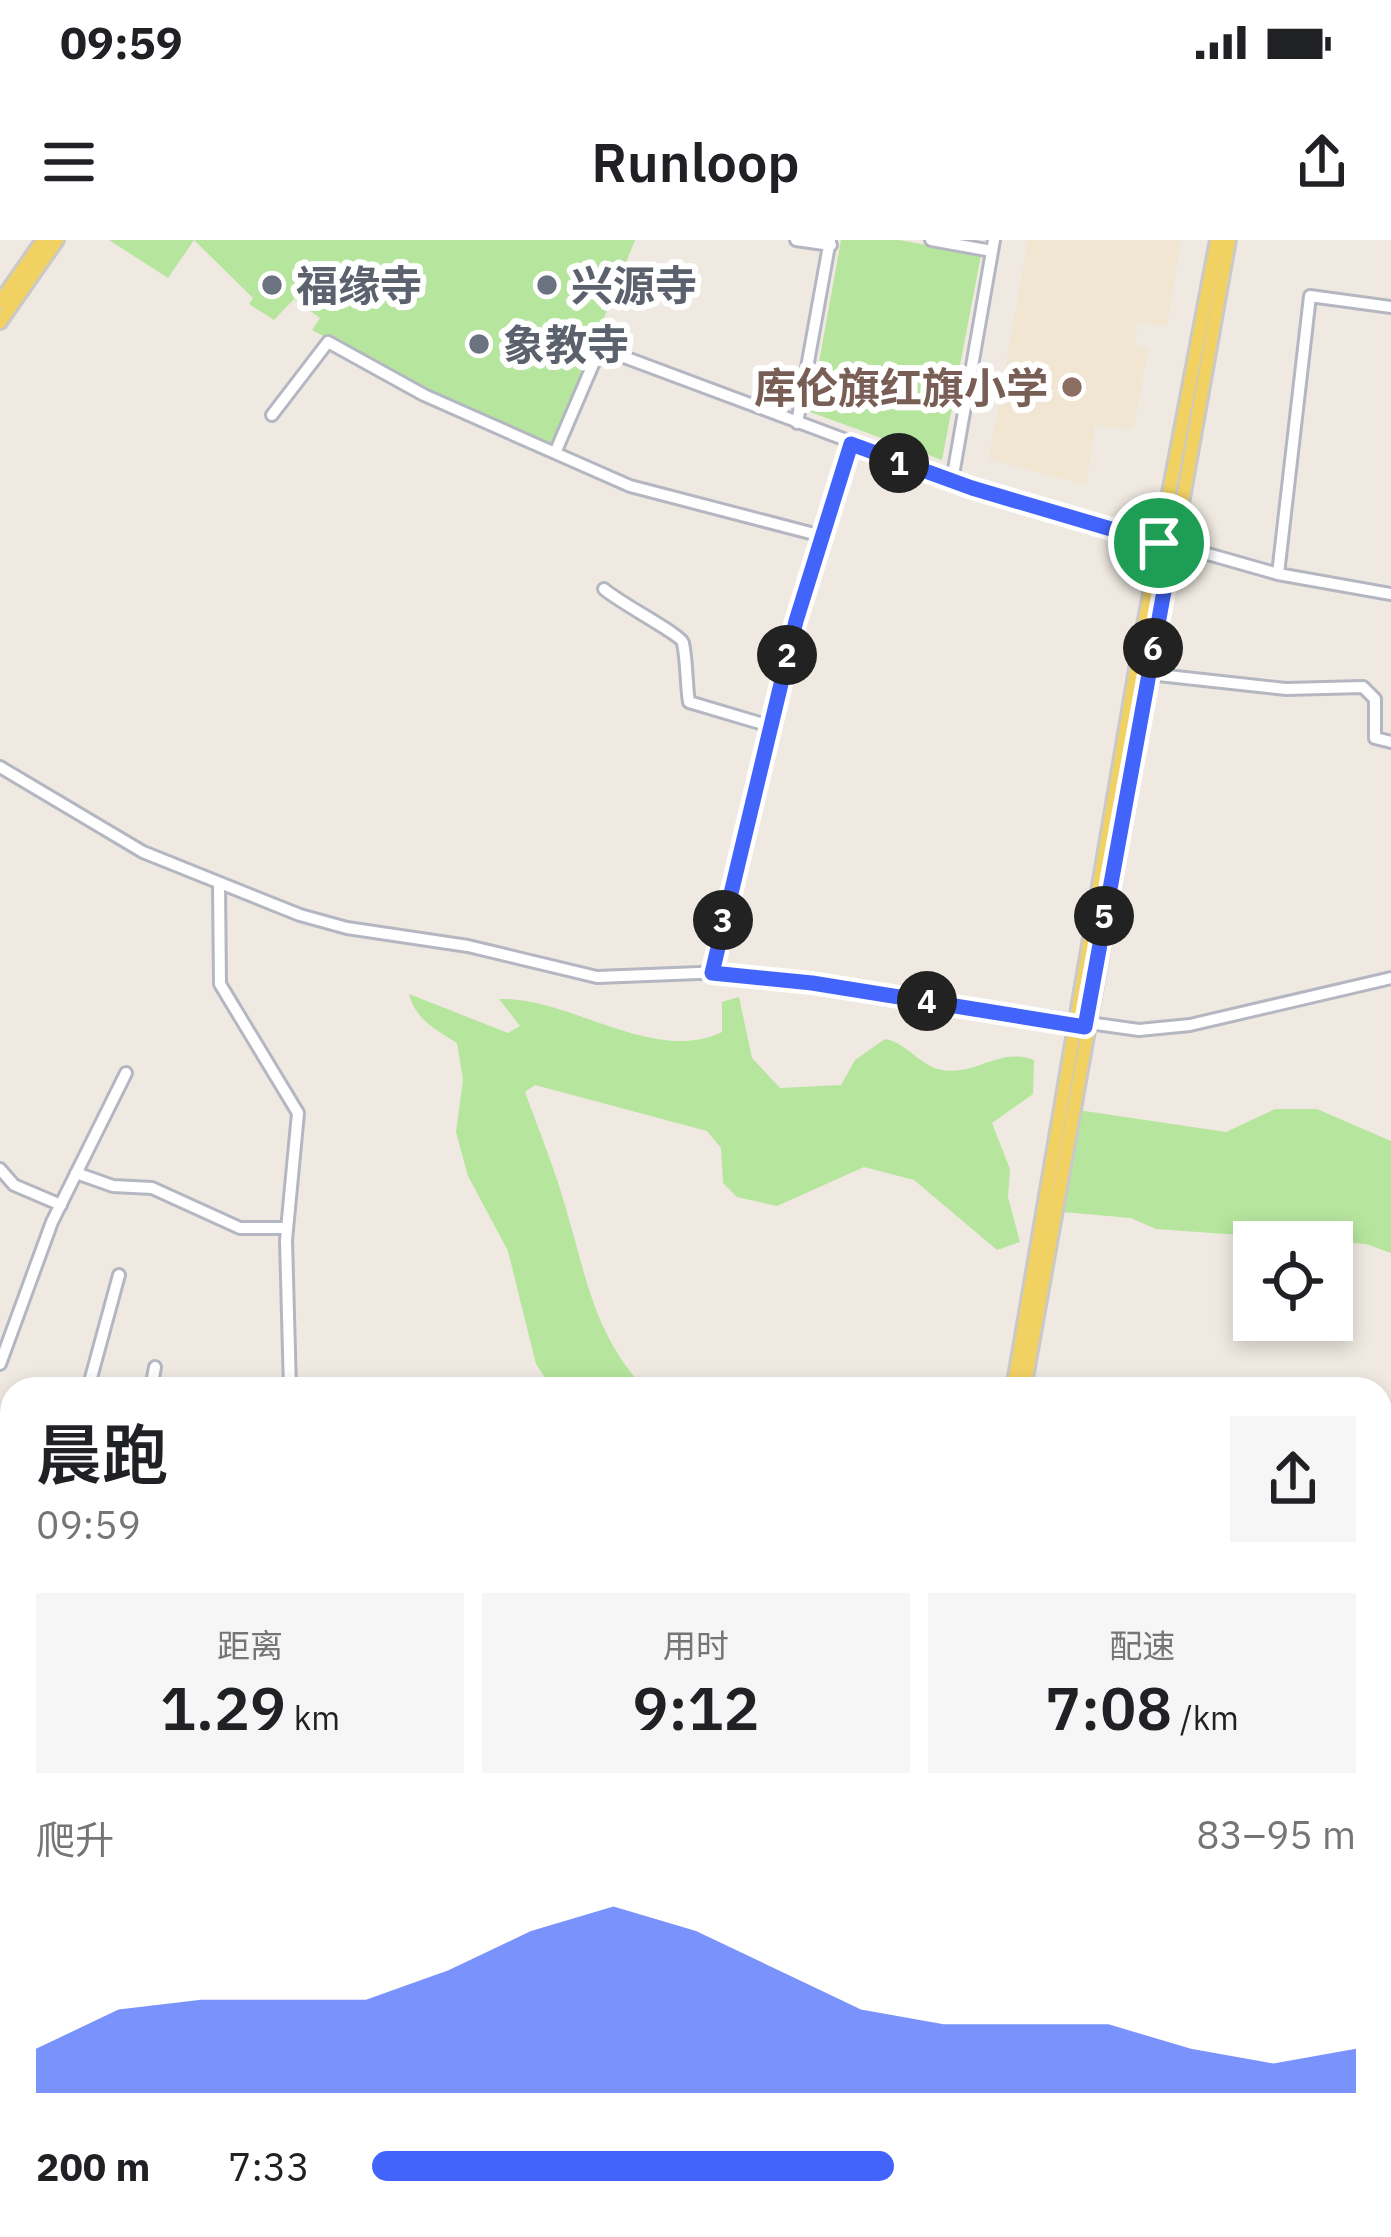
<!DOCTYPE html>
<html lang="zh">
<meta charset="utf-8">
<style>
:root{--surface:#fff;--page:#f6f6f6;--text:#202124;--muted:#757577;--accent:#4264fb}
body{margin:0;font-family:"IBM Plex Sans","Noto Sans SC",sans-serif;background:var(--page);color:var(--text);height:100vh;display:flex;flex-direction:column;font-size:45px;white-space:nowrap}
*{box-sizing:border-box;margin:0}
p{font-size:39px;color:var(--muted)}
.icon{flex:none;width:66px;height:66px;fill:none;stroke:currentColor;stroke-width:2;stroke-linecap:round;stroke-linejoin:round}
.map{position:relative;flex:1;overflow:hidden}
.details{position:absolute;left:0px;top:1137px;width:1392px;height:861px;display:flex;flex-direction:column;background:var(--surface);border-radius:36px 36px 0 0;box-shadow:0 6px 18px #0003}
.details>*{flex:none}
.tools{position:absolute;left:1233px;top:981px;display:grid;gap:24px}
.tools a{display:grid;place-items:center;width:120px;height:120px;border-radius:0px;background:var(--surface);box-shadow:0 6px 18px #0003;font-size:60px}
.pin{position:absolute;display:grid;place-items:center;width:102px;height:102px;color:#fff;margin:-51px;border:6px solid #fff;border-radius:50%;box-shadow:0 3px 12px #0007}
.km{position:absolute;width:60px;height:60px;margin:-30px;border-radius:50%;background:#222;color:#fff;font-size:33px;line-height:60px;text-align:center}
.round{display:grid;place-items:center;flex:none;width:126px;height:126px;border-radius:0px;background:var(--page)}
.summary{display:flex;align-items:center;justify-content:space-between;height:204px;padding:0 36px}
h1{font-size:66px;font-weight:600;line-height:90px}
.stats{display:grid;grid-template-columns:repeat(3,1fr);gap:18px;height:204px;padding:12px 36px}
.stats div{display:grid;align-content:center;border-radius:0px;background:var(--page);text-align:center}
.stats b{font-size:60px;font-weight:600}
.stats small{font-size:33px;font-weight:400}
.stats p{font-size:33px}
.chart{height:336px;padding:24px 36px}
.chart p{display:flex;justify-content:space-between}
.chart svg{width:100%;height:216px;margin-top:12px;fill:var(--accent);opacity:.7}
ul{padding:0 36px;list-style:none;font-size:39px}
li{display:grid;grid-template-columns:192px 144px 1fr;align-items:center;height:90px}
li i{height:30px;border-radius:15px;background:var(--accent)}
.status{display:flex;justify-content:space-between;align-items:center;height:84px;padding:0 60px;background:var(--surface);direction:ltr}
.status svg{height:33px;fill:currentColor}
header{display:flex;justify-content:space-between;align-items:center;height:156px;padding:0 36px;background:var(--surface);font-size:54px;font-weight:600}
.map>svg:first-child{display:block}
</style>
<div class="status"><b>09:59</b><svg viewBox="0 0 49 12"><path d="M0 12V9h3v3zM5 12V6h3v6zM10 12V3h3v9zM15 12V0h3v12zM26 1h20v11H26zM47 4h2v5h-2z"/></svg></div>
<header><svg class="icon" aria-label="menu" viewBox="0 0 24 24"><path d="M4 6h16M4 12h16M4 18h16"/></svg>Runloop<svg class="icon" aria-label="share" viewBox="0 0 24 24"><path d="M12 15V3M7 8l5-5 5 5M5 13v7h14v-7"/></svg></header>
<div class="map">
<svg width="1391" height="1997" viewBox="0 0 1391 1997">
<rect width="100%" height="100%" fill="#efe9e1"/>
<path fill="#f0e6d1" d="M1028,0H1181L1167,86L1138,82L1135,105L1149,108L1133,190L1095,185L1086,245L989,219Z"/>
<path fill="#b6e59e" d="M109,0H635L553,206L449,162L312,90L320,78L294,59L274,80L249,64L253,58L194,0L168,38Z
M841,0H899L981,15L942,220L810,172Z
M409,754L508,793L520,786L499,759C571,757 654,825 722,792V762L739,757L752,818L780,848L841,845L855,820L885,799C909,804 918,825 942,830C977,836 999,807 1034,820L1033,854L992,883L1010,929L1008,957L1020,1002L997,1010L914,940L864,927L777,966L737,957L723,943L721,908L707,891L535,845L525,852C539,891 555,929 566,969C587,1039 594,1094 645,1149L552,1148L536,1124L508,1011L468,936L456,892L463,840L457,803C435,789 416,780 409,754Z
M1275,869H1317L1391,901V1013L1366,1004L1156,989L1131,978L1063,972L1078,870L1226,892Z
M12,1703V1877L2,1910L12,1929V1957L0,1947V1705Z"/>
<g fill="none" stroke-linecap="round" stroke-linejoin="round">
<defs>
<path id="minor" d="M796,0L831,5
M931,0L992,11
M272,175L328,102L424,155L555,213L600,108L972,247L1278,334L1391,354
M797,183L830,0
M555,213L630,246L822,296
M952,241L994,0
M1278,334L1310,56L1391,67
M604,349C618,362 682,395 683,403C687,422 686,443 689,462L770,486
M1149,434L1286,449L1363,447L1375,459V498L1391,502
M0,527L143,612L300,675L347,688L468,706L597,737L725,732L1139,790L1190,785L1391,738
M219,644L220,744L298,873L286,1000L290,1149
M712,733L796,381L851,204
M0,929L14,945L61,965
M76,933L113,946L152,948L240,988H286
M0,1124L52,982L126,833
M88,1149L119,1035
M151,1149L155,1127
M0,1206L12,1216
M1380,1468L1391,1469
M0,1592L12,1598
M1380,1679L1391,1684
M866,1986L882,1997"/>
<path id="major" d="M0,62L43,0
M0,82L57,0
M1013,1149L1140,406L1217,0
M1024,1149L1229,0
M828,1997L830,1986
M837,1997L840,1986"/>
</defs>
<use href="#minor" stroke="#b4b7c1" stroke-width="16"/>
<use href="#major" stroke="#c9c9c9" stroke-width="18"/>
<use href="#minor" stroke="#fff" stroke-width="10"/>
<use href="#major" stroke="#f2d163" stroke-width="12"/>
</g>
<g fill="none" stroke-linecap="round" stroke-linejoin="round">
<defs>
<path id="route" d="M851,204L972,248L1172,307L1085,787L812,743L712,733L796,381Z"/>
</defs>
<use href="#route" stroke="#fff" stroke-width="24"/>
<use href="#route" stroke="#4264fb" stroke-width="15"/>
</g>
<g fill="#6b7280" stroke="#fff" stroke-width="4.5">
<circle cx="272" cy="45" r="12"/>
<circle cx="547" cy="45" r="12"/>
<circle cx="479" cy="104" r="12"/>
</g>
<circle fill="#8d6e63" stroke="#fff" stroke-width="4.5" cx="1072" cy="147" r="12"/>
<g text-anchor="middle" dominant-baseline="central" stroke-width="12" stroke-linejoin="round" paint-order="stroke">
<g font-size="42" font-weight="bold" fill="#5b616d" stroke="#fff" text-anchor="start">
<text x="296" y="45">福缘寺</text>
<text x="571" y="45">兴源寺</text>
<text x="503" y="104">象教寺</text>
</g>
<g font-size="42" font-weight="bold" fill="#785e54" stroke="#fff" text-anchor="end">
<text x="1048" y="147">库伦旗红旗小学</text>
</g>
</g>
</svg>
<div class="tools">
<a><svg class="icon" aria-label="locate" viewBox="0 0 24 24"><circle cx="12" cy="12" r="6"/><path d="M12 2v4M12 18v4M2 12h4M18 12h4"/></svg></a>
</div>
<div class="pin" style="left:1159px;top:303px;background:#1e9e55"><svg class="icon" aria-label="arrive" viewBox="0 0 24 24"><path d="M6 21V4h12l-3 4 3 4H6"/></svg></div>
<b class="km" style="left:899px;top:223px">1</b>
<b class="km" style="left:787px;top:415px">2</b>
<b class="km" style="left:723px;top:680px">3</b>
<b class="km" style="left:927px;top:761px">4</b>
<b class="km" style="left:1104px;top:676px">5</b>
<b class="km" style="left:1153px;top:408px">6</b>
<section class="details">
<div class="summary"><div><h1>晨跑</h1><p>09:59</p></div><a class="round"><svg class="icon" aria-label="share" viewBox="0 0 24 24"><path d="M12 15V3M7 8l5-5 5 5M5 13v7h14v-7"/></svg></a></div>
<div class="stats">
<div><p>距离</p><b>1.29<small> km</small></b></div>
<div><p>用时</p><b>9:12</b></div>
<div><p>配速</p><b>7:08<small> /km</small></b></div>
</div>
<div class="chart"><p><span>爬升</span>83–95 m</p>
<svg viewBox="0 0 160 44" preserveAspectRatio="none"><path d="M0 44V35L10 27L20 25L30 25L40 25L50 19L60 11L70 6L80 11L90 19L100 27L110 30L120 30L130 30L140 35L150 38L160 35V44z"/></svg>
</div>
<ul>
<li><b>200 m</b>7:33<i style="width:53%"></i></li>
</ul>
</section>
</div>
